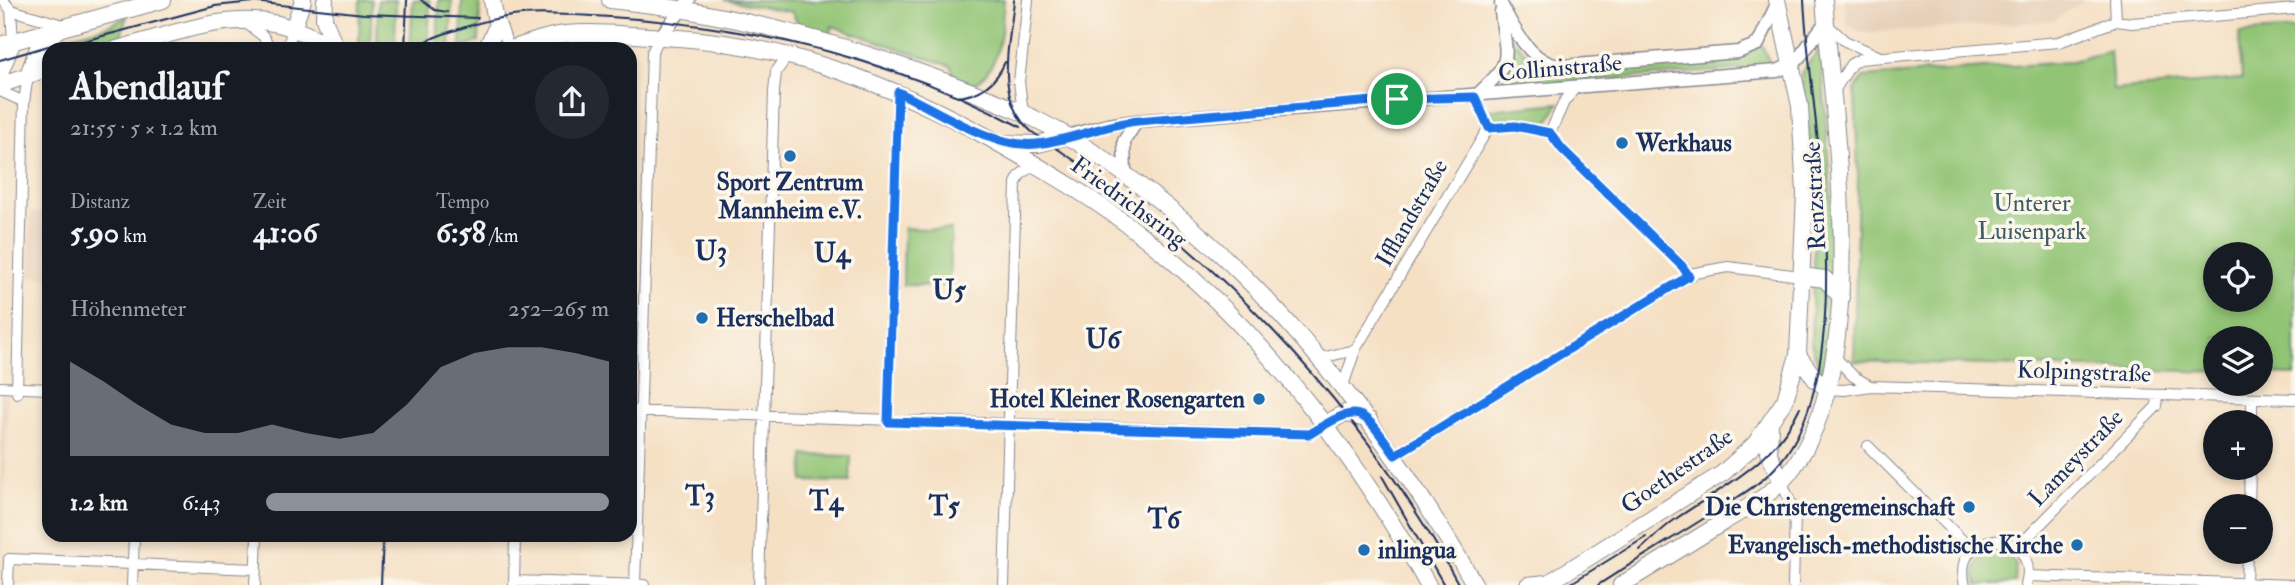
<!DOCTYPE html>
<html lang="de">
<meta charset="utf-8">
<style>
:root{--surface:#171b24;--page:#242831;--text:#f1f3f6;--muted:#9ea1a6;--accent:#8c9099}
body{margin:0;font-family:"IM FELL Double Pica",serif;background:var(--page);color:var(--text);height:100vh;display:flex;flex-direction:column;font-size:26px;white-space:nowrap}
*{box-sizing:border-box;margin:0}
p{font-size:23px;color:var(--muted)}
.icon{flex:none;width:38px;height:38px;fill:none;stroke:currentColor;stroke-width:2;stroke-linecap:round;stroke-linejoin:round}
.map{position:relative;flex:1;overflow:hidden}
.details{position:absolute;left:42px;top:42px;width:595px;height:500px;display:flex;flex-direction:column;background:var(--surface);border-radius:21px;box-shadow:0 4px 10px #0003}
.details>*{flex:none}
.controls{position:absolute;left:2203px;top:242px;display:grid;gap:14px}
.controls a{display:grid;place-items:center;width:70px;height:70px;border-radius:50%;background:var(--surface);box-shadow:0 4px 10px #0003;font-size:35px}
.pin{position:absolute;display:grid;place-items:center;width:60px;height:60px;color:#fff;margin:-30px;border:4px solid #fff;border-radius:50%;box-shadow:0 2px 7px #0007}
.round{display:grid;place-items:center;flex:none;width:74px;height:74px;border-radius:37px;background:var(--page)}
.summary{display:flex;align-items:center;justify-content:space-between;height:119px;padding:0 28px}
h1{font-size:38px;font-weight:800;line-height:52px}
.stats{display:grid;grid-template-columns:repeat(3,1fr);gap:10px;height:119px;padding:7px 28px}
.stats div{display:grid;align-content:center}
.stats b{font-size:30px;font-weight:800}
.stats small{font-size:19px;font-weight:400}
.stats p{font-size:19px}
.chart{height:196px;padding:14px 28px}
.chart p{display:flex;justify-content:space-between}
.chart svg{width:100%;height:126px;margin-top:7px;fill:var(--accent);opacity:.7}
ul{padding:0 28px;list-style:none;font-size:23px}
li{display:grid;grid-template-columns:112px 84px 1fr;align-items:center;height:52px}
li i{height:18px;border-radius:9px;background:var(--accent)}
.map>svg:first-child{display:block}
</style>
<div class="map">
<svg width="2295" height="585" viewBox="0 0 2295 585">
<rect width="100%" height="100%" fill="#fbf7ec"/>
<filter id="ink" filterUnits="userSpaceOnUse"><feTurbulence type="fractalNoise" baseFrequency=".0143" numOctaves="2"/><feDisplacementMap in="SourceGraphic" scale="14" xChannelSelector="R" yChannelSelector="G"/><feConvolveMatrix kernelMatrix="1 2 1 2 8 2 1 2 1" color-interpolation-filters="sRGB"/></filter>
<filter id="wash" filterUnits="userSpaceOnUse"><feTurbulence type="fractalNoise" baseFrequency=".00686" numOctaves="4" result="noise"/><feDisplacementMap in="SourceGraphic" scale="28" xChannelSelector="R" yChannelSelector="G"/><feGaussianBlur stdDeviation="1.57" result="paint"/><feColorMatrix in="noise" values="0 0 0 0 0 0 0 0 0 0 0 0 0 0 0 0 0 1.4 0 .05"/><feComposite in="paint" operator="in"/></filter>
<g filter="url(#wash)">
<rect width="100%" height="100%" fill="#f5e0c4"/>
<path fill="#e7cfb8" d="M1845,0H2084L2053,21L1862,33L1847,24Z
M31,212L49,213V277H29Z
M0,393H8L1,585H0Z"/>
<path fill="#92c474" stroke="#567a69" stroke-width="2" fill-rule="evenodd" d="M360,0H372L370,49L359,45Z
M378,0H396L395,49H377Z
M413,0H430L428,49H410Z
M439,0H452L450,49H437Z
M462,0H475L480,4L479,41L461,49Z
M724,0H1004C1001,31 1002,67 973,85L955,77L951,66L832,26L831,35L799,26L792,12Z
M127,16L120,39L78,49H50L49,42L108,26Z
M2295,29V375L2261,374V338H2216L2215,372L1854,361L1858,173L1855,90L1863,77L2068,62L2110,51L2113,90L2242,79L2239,33ZM2216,254H2261V299H2216Z
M1511,38L1536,63L1559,72L1739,57L1762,45L1770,64L1758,68L1536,85L1523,79L1501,81L1510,62Z
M1821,47L1836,275L1822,377L1811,343L1815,207L1801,73Z
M1559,103L1548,122L1523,117L1494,120L1487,110Z
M904,228L951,230L949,286L903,285Z
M804,455L851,456L850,482L803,481Z
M1998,551L2008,555L2016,565L2015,583L1978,585C1970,568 1979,553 1998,551Z"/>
</g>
<g filter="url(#ink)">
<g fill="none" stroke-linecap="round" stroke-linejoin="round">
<defs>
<path id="minor" d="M3,0L11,10L63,25
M2115,0L2116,21
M11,10L13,41
M499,20L509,49
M246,23L263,36L271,49
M1826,24L1845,41L1878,56
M287,49L293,29
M0,91L24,102
M1834,91L1851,64L1860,59L2059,42L2116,21L2132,23L2295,9
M1475,97L1489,127
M1023,112L1019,82L1028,0
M1489,127L1515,126L1550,133L1562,149L1683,266L1689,276
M1550,133L1564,102L1575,88
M1834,356L1853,376L1870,386
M1321,358L1355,350
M1343,386L1355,350L1489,127
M0,387L49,389
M1828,389L1844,390L1871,386L2295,399
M17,393L24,102L28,75
M630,411L1310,434L1325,424
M888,421L898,92
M2252,422V398
M1868,446L1972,550
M1395,455L1695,273L1728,267L1801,276
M1782,482L1795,515L1793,585
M2249,506L2250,467
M2017,548L2157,406L2158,395
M2028,576L2295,585
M514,581L644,585
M8,585L9,559L256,569
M132,585L134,536
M255,585L257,536
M514,585L515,536
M635,585L652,52L660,37
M759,585L774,91L776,72L788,55
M1004,585L1016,183L1020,175L1035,164
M1965,585C1949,525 2042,527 2026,585
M2246,585L2247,551"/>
<path id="tertiary" d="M1501,4C1513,28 1532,66 1563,66L1738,52L1758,44L1777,4
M660,37L689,0
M1475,97C1514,60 1507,64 1501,12
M1068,136L1108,125L1137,121L1777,71L1795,63L1825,23
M1125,175L1124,141L1137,121"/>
<path id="primary" d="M325,0L324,19L335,47
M610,0C723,11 829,39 935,78C990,98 1044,119 1093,152C1256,261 1378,417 1475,585
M293,29L303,0
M0,45L163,0
M117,49C168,36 224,12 278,24C299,29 319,40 339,49
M486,49L497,26L492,0
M510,49C528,44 546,36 565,34C602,31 642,36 679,38C791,46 893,85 991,139C1044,169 1097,200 1145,238C1263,331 1355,454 1428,585
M0,73L13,41
M28,75L38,48L59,29
M0,85L49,68
M1003,143L1038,144L1068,136
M1801,276L1825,279L1841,297
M1798,355L1816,380L1828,389
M1325,424L1345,413L1369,420
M1770,425L1769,454L1782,482
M1528,585L1547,583
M1545,585L1723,473L1755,444L1785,400L1798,355L1805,193L1800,106L1777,0
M1621,585C1656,564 1691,542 1725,521C1745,509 1766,498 1782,481C1875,381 1834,129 1824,0"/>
</defs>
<use href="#minor" stroke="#888891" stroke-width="12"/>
<use href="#tertiary" stroke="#888891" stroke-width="15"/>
<use href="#primary" stroke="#888891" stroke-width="18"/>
<use href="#minor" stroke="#fff" stroke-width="10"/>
<use href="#tertiary" stroke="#fff" stroke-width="12"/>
<use href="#primary" stroke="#fff" stroke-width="16"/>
<path stroke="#1b2f5e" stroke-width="2" d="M421,0L435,10L447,12
M1014,0C1010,45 993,98 1032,132C1209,246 1358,399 1459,585
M54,49L215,6L253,2L364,14L478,18
M405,49L407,0
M416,49C428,38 443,34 459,29C512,11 538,13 594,16C742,24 890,56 1021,127
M0,60L62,42
M957,97C980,95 996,83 1005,62
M1382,476L1444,585
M1640,550C1652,539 1664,527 1677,518C1725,485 1774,463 1800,407
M381,585L383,536
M1568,585L1646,537
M1598,585C1635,561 1673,538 1711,514C1733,500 1757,487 1775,468C1865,371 1810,121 1804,0"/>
</g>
</g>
<g fill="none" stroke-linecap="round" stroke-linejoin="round" filter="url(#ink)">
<defs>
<path id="route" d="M898,92C939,111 993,149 1037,144C1071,140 1103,125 1137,121L1397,99L1475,97L1489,128L1515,126L1550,133L1562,149L1682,266L1689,276L1395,455C1362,408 1360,402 1310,434L888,422Z"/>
</defs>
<use href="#route" stroke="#fff" stroke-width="14"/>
<use href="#route" stroke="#1a73e8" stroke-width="9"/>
</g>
<g fill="#1f6fb2" stroke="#fbf7ec" stroke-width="2.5">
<circle cx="1622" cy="143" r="7"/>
<circle cx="790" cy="156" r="7"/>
<circle cx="702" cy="318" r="7"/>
<circle cx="1259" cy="399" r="7"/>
<circle cx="1969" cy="507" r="7"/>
<circle cx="2077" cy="545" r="7"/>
<circle cx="1364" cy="550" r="7"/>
</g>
<g text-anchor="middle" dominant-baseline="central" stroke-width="7" stroke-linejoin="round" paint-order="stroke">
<g font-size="24" fill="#1b2f5e" stroke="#fbf7ec">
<text transform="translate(1560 68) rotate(-5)">Collinistraße</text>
<text transform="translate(1815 196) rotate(-93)">Renzstraße</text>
<text transform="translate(1129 202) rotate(36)">Friedrichsring</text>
<text transform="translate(1412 213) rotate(-60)">Ifflandstraße</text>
<text transform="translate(2084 372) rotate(2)">Kolpingstraße</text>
<text transform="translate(2076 458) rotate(-46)">Lameystraße</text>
<text transform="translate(1677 471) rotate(-35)">Goethestraße</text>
</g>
<g font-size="24" font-weight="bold" fill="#1b2f5e" stroke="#fbf7ec" text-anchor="start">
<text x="1636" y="143">Werkhaus</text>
<text x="790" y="182" text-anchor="middle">Sport Zentrum<tspan x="790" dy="28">Mannheim e.V.</tspan></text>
<text x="716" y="318">Herschelbad</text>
<text x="1245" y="399" text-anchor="end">Hotel Kleiner Rosengarten</text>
<text x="1955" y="507" text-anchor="end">Die Christengemeinschaft</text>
<text x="2063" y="545" text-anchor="end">Evangelisch-methodistische Kirche</text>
<text x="1378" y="550">inlingua</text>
</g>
<g font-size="24" fill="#3f5c65" stroke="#fbf7ec">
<text x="2032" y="203">Unterer<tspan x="2032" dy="28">Luisenpark</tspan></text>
</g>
<g font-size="26" font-weight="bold" fill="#1b2f5e" stroke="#fbf7ec">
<text x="711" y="252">U3</text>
<text x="832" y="254">U4</text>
<text x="949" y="291">U5</text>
<text x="1103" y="340">U6</text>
<text x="700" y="497">T3</text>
<text x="826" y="502">T4</text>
<text x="944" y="507">T5</text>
<text x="1164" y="520">T6</text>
</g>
</g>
</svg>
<div class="controls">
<a><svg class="icon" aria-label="locate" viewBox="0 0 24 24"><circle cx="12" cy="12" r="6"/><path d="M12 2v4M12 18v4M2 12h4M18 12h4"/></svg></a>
<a><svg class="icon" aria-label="layers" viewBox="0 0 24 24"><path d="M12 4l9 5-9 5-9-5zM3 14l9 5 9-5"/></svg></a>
<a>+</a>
<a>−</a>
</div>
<div class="pin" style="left:1397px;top:99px;background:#1e9e55"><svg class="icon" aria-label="arrive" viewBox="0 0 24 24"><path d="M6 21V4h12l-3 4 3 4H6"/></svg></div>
<section class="details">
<div class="summary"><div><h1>Abendlauf</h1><p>21:55 · 5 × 1.2 km</p></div><a class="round"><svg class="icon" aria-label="share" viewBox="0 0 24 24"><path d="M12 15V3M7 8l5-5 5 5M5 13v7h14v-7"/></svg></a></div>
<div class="stats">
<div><p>Distanz</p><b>5.90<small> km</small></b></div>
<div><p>Zeit</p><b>41:06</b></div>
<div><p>Tempo</p><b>6:58<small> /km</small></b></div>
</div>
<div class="chart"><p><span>Höhenmeter</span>252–265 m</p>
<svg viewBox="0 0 160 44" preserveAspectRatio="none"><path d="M0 44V11L10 18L20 26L30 33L40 36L50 36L60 33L70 36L80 38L90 36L100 26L110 13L120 8L130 6L140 6L150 8L160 11V44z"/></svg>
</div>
<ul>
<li><b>1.2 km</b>6:43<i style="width:100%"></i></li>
</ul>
</section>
</div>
